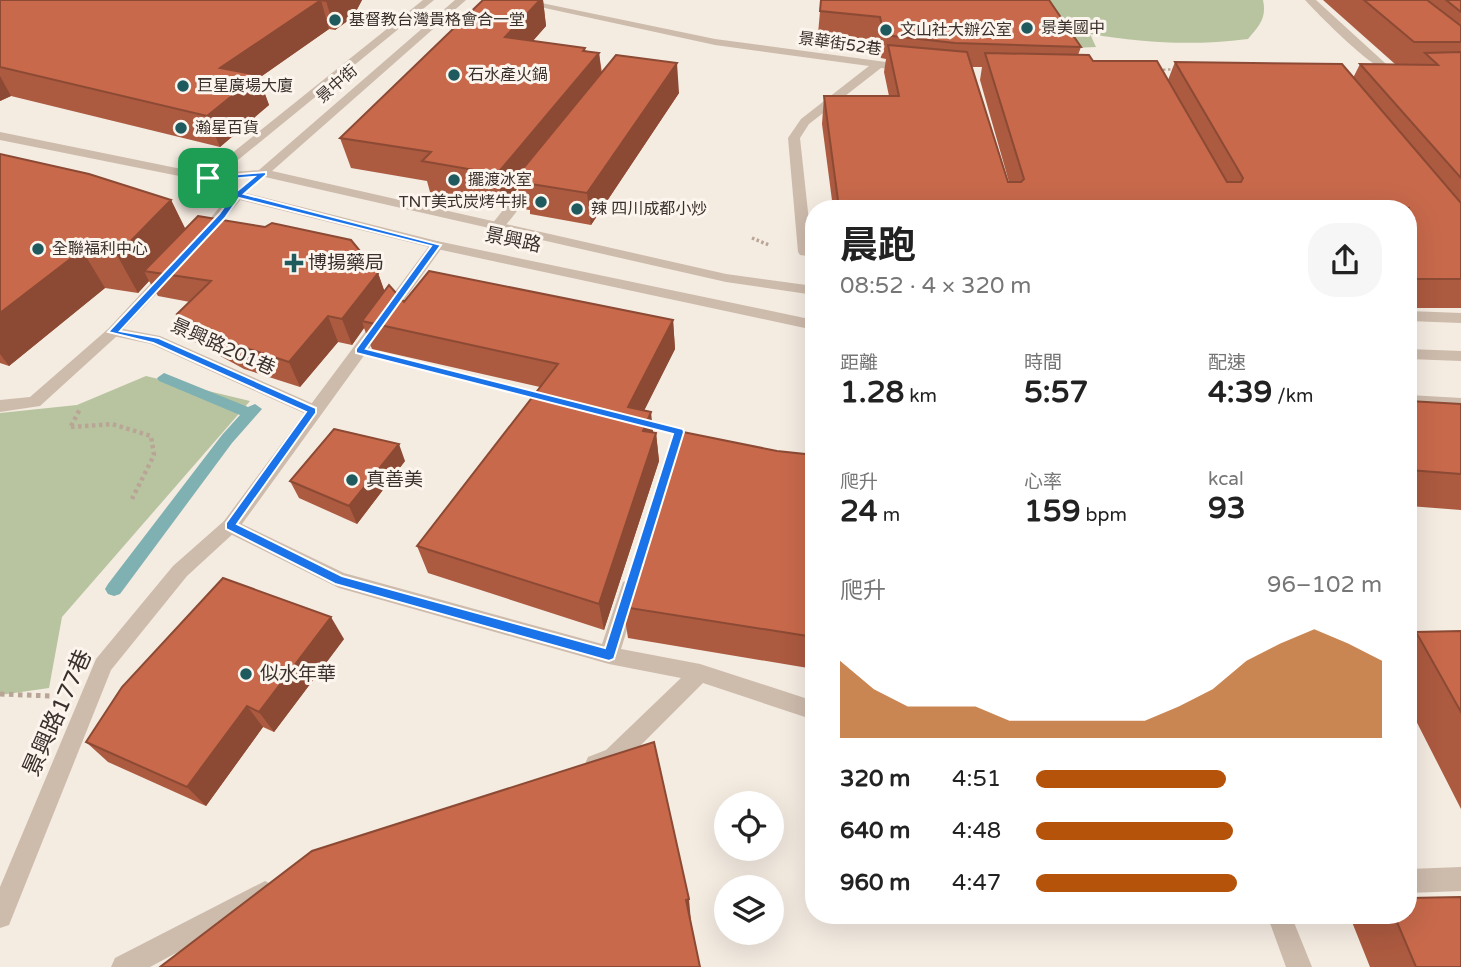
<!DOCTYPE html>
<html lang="zh-TW">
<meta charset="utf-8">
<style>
:root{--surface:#fff;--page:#f6f6f6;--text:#222;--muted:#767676;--accent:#b45309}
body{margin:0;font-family:"Varela Round","Noto Sans TC",sans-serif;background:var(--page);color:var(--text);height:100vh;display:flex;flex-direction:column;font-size:26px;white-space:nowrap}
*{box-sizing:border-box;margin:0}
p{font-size:23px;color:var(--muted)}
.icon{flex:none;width:38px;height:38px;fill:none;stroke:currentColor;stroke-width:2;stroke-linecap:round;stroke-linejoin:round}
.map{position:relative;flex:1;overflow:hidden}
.sheet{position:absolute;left:805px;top:200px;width:612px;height:724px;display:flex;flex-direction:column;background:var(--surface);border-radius:28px;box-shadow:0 7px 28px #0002}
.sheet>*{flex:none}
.fabs{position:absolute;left:714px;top:791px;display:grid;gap:14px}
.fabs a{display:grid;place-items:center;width:70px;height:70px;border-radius:50%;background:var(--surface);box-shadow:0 7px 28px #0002;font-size:35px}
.pin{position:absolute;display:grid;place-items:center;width:60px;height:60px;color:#fff;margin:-30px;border-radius:14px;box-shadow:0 4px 10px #0006}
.round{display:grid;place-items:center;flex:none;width:74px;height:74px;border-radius:28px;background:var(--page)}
.head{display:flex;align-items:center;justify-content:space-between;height:119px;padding:0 35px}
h1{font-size:38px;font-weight:700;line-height:52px}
.stats{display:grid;grid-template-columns:repeat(3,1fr);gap:10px;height:119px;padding:7px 35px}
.stats div{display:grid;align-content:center}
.stats b{font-size:30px;font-weight:700}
.stats small{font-size:19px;font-weight:400}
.stats p{font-size:19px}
.chart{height:196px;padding:14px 35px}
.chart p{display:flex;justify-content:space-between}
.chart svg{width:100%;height:126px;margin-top:7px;fill:var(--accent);opacity:.7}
ul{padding:0 35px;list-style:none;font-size:23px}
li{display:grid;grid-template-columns:112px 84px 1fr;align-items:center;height:52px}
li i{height:18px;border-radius:9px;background:var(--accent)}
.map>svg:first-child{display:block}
</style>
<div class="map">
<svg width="1461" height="967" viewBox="0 0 1461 967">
<rect width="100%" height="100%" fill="#f4ebe1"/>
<path fill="#b8c4a0" d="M1037,0H1263C1267,18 1259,26 1248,39C1191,46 1146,43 1090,34L1096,47L1073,48Z
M146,376L250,401L62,617L49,688L0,695V413L77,405Z"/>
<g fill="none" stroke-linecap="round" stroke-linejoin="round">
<path fill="#7fb0b2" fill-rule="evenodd" d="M164,373L248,407L255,404L262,409L232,443L120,594L114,596L108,594L105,589L108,584L222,435L240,415L159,381L157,378Z"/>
<path stroke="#b9a596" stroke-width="2.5" stroke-dasharray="2.5 2.5" stroke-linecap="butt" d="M1158,70L1178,69"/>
<path stroke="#b9a596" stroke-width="3.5" stroke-dasharray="2.5 2.5" stroke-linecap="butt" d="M752,238L769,245
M396,360L455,375"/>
<path stroke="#b9a596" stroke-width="4.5" stroke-dasharray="3.5 3.5" stroke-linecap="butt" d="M448,373L536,396
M647,423L682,433
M71,426L80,409
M71,427L112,424L151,436L154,455L132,499"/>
<path stroke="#b9a596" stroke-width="5" stroke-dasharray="4.5 4.5" stroke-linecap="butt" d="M0,694L51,696"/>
<path fill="#cdbbac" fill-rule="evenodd" d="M113,327L160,336L318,406L320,410L312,416L306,414L151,344L108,335L105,332Z
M230,519L236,521L239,526L236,531L187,576L111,670L9,925L0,928V887L96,659L173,566L224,521Z"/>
<path fill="#cdbbac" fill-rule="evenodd" d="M508,0H527L715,39L908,65L914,68L908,71L881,68L809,124L800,138L812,249H814V257L800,255L798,252L788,138L801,119L869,66L715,45Z
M1305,0H1316L1385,63L1400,72V76C1380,78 1320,16 1305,0Z
M534,176L539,177V183L502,230H492V224L529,177Z
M237,191L244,195L242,198L209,238H199V232L232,192Z
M437,241L444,245L242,524L344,573L602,644L623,582L630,580L637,582L640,588L621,649L700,664L814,701V720L703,683L621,765L596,774L588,771L585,764L588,757L606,750L681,678L609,664L339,588L224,531L221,526L224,521L432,242Z
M170,267L177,271L175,274L118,335L40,406L0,412V400L30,397L108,329L165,268Z
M1409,311L1461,313V323L1409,321Z
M1461,867V891L1409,893V869Z
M265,881L273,885L277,893L273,901L150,967H111L115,958Z
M1267,915H1291L1312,967H1286Z"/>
<path fill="#cdbbac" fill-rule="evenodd" d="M423,0H434L222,173L259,170L455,0H466L272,171L726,274L814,286V295L726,282L265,177L256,183L250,178L222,181L242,192L437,241L814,320V330L437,249L232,198L204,181L0,140V132L206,174Z
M1409,349L1461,351V361L1409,359Z
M1409,395L1461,398V410L1409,407Z"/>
</g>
<path fill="#ac5a40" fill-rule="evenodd" d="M0,0H362L353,17L335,30L329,29L259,78L269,105L220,147L11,96L0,101Z
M483,0H543L546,26L533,41L599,53L602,73L679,93L591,225L530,214V210L522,209L518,188L503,206L430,192L427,181L351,168L340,138Z
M821,0L1081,47L1078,55L1093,61L1168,80L1175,62L1353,78L1360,64H1395L1323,0H1461V308H1409V208H833L822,124L824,96H889L884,72L886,59L881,58L877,40L818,34ZM972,67H982L980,80L1009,182H1008Z
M0,154L171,200L185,229L378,273L384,291L404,302L673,320L675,349L644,410L653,433H656L659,461L604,630L428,573L417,546L540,387L372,349L364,328L352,345L338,342L300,387L244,369L191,340L177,314L190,302L158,296L149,281L138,293L105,288L9,366L0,363Z
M1409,401L1461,404V510L1409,506Z
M777,451L814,455V669L628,638L623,607Z
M405,461L357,524L299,498L290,481Z
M1461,631V809L1409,707V639L1416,632Z
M344,639L274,732L263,727L206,806L108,762L86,742Z
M1362,915H1409L1461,967H1370L1352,922Z"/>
<path fill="#8c4a34" d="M321,0L329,29L259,78L269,105L220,147L207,116L220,68Z
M328,0H362L353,17L335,30L326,1Z
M540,0H543L546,26L510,66L505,37Z
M585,48L587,68L599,53L602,82L516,177L518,187L503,206L497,174Z
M677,63L679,93L591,225L587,193Z
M0,76L11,96L0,101Z
M171,200L190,238L144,271L149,281L138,293L117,255Z
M82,250L105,288L9,366L0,354V313Z
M378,273L387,298L362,321L364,328L352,345L342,319Z
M328,316L338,342L300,387L289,362Z
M673,320L675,349L632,435L628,407Z
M651,412L654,440L643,431Z
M656,433L659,461L604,630L599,604Z
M399,444L405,461L357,524L349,506Z
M331,617L344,639L274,732L259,712Z
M247,706L263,727L206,806L187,787Z
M689,899L691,922L686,900Z"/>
<path fill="#c8694b" stroke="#8c4a34" stroke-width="2" d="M0,0H328L326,1L321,0L220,68L258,75L207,116L0,67Z
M483,0H540L505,37L585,48L583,51L599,53L497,174L422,161L431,152L340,138Z
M821,0H1049L1081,47L955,43L884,35L880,17L820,11Z
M1364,0H1427L1461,26V42H1414Z
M1446,0H1461V12Z
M888,45L967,52L1008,182H1021L1024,179L985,53L1089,55L1093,61H1157L1227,182H1241L1243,178L1175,62L1342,64L1461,203V279H1412L1409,274V208H839L824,96H899Z
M1461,52V178L1360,64L1438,65L1425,53Z
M616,55L677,63L587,193L525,183L528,179L516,177Z
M0,154L89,174L171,200L117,255L82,250L0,313Z
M198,216L265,227L272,223L351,240L378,273L342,319L328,316L289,362L231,343L177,314L211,281L144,271Z
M429,271L673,320L628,407L651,412L643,431L656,433L599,604L417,546L558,364L362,321L389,285L404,302Z
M1409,401L1461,404V474L1409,470Z
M334,429L399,444L349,506L290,481Z
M678,431L777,451L814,455V637L623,607Z
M223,578L331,617L259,712L247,706L187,787L86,742L122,687Z
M1461,631V712L1416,632Z
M654,742L689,899L686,900L700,967H160L312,851Z
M1461,897V967H1416L1394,915H1409V898Z"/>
<path fill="#1a73e8" stroke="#fff" stroke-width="2" fill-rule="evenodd" d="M266,172V175L244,194L441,245L366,349L683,429L684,432L614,659L609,661L335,584L226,529V523L306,412L153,343L108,332L219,214L232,196L205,180V177ZM254,177L237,191L217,180ZM239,198L431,246L356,349V353L673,434L605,648L342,576L237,524L316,413V408L159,338L120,331L225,218Z"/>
<g fill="#1f5a5e" stroke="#fbf5ee" stroke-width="2.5">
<circle cx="335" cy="20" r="7"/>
<circle cx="1027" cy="28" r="7"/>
<circle cx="886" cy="30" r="7"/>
<circle cx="454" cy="75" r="7"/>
<circle cx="183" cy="86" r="7"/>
<circle cx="181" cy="128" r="7"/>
<circle cx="454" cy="180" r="7"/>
<circle cx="541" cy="202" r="7"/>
<circle cx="577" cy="209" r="7"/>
<circle cx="38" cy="249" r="7"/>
<path d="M290.5 252.5h7v7h7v7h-7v7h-7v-7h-7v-7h7z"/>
<circle cx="352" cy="480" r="7"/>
<circle cx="246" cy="674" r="7"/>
</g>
<g text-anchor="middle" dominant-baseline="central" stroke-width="6" stroke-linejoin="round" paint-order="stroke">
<g font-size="16" fill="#3b302b" stroke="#fbf5ee" text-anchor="start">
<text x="349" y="20">基督教台灣貴格會合一堂</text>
<text x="1041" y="28">景美國中</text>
<text x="900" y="30">文山社大辦公室</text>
<text x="468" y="75">石水產火鍋</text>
<text x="197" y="86">巨星廣場大廈</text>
<text x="195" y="128">瀚星百貨</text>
<text x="468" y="180">擺渡冰室</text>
<text x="527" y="202" text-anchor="end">TNT美式炭烤牛排</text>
<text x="591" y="209">辣 四川成都小炒</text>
<text x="52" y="249">全聯福利中心</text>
</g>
<g font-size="16" fill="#3b302b" stroke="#fbf5ee">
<text transform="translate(840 44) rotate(8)">景華街52巷</text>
<text transform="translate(337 84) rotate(-41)">景中街</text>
</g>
<g font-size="19" fill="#3b302b" stroke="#fbf5ee">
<text transform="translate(513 240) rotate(12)">景興路</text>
<text transform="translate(223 347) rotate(24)">景興路201巷</text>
</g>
<g font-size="19" fill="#3b302b" stroke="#fbf5ee" text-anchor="start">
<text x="308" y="263">博揚藥局</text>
<text x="366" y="480">真善美</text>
<text x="260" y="674">似水年華</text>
</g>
<g font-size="23" fill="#3b302b" stroke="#fbf5ee">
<text transform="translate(58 713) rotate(-66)">景興路177巷</text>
</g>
</g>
</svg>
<div class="fabs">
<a><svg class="icon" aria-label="locate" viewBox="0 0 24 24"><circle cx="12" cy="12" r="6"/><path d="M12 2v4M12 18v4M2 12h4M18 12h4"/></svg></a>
<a><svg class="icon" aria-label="layers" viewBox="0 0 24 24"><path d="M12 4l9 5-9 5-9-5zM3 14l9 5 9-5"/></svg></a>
</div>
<div class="pin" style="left:208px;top:178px;background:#1e9e55"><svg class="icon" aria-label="arrive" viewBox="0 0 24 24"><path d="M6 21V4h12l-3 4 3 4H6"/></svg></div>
<section class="sheet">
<div class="head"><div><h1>晨跑</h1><p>08:52 · 4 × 320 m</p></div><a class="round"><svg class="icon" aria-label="share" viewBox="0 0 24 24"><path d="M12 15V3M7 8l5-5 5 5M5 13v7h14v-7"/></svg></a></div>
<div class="stats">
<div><p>距離</p><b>1.28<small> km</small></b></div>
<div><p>時間</p><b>5:57</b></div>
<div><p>配速</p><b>4:39<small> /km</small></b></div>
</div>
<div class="stats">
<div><p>爬升</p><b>24<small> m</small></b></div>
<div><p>心率</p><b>159<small> bpm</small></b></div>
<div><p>kcal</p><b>93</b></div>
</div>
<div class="chart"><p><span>爬升</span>96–102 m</p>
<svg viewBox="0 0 160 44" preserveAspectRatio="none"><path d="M0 44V17L10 27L20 33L30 33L40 33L50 38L60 38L70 38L80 38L90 38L100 33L110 27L120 17L130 11L140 6L150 11L160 17V44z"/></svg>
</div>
<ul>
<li><b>320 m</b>4:51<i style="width:55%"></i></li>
<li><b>640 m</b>4:48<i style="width:57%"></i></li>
<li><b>960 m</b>4:47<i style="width:58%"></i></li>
</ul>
</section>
</div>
